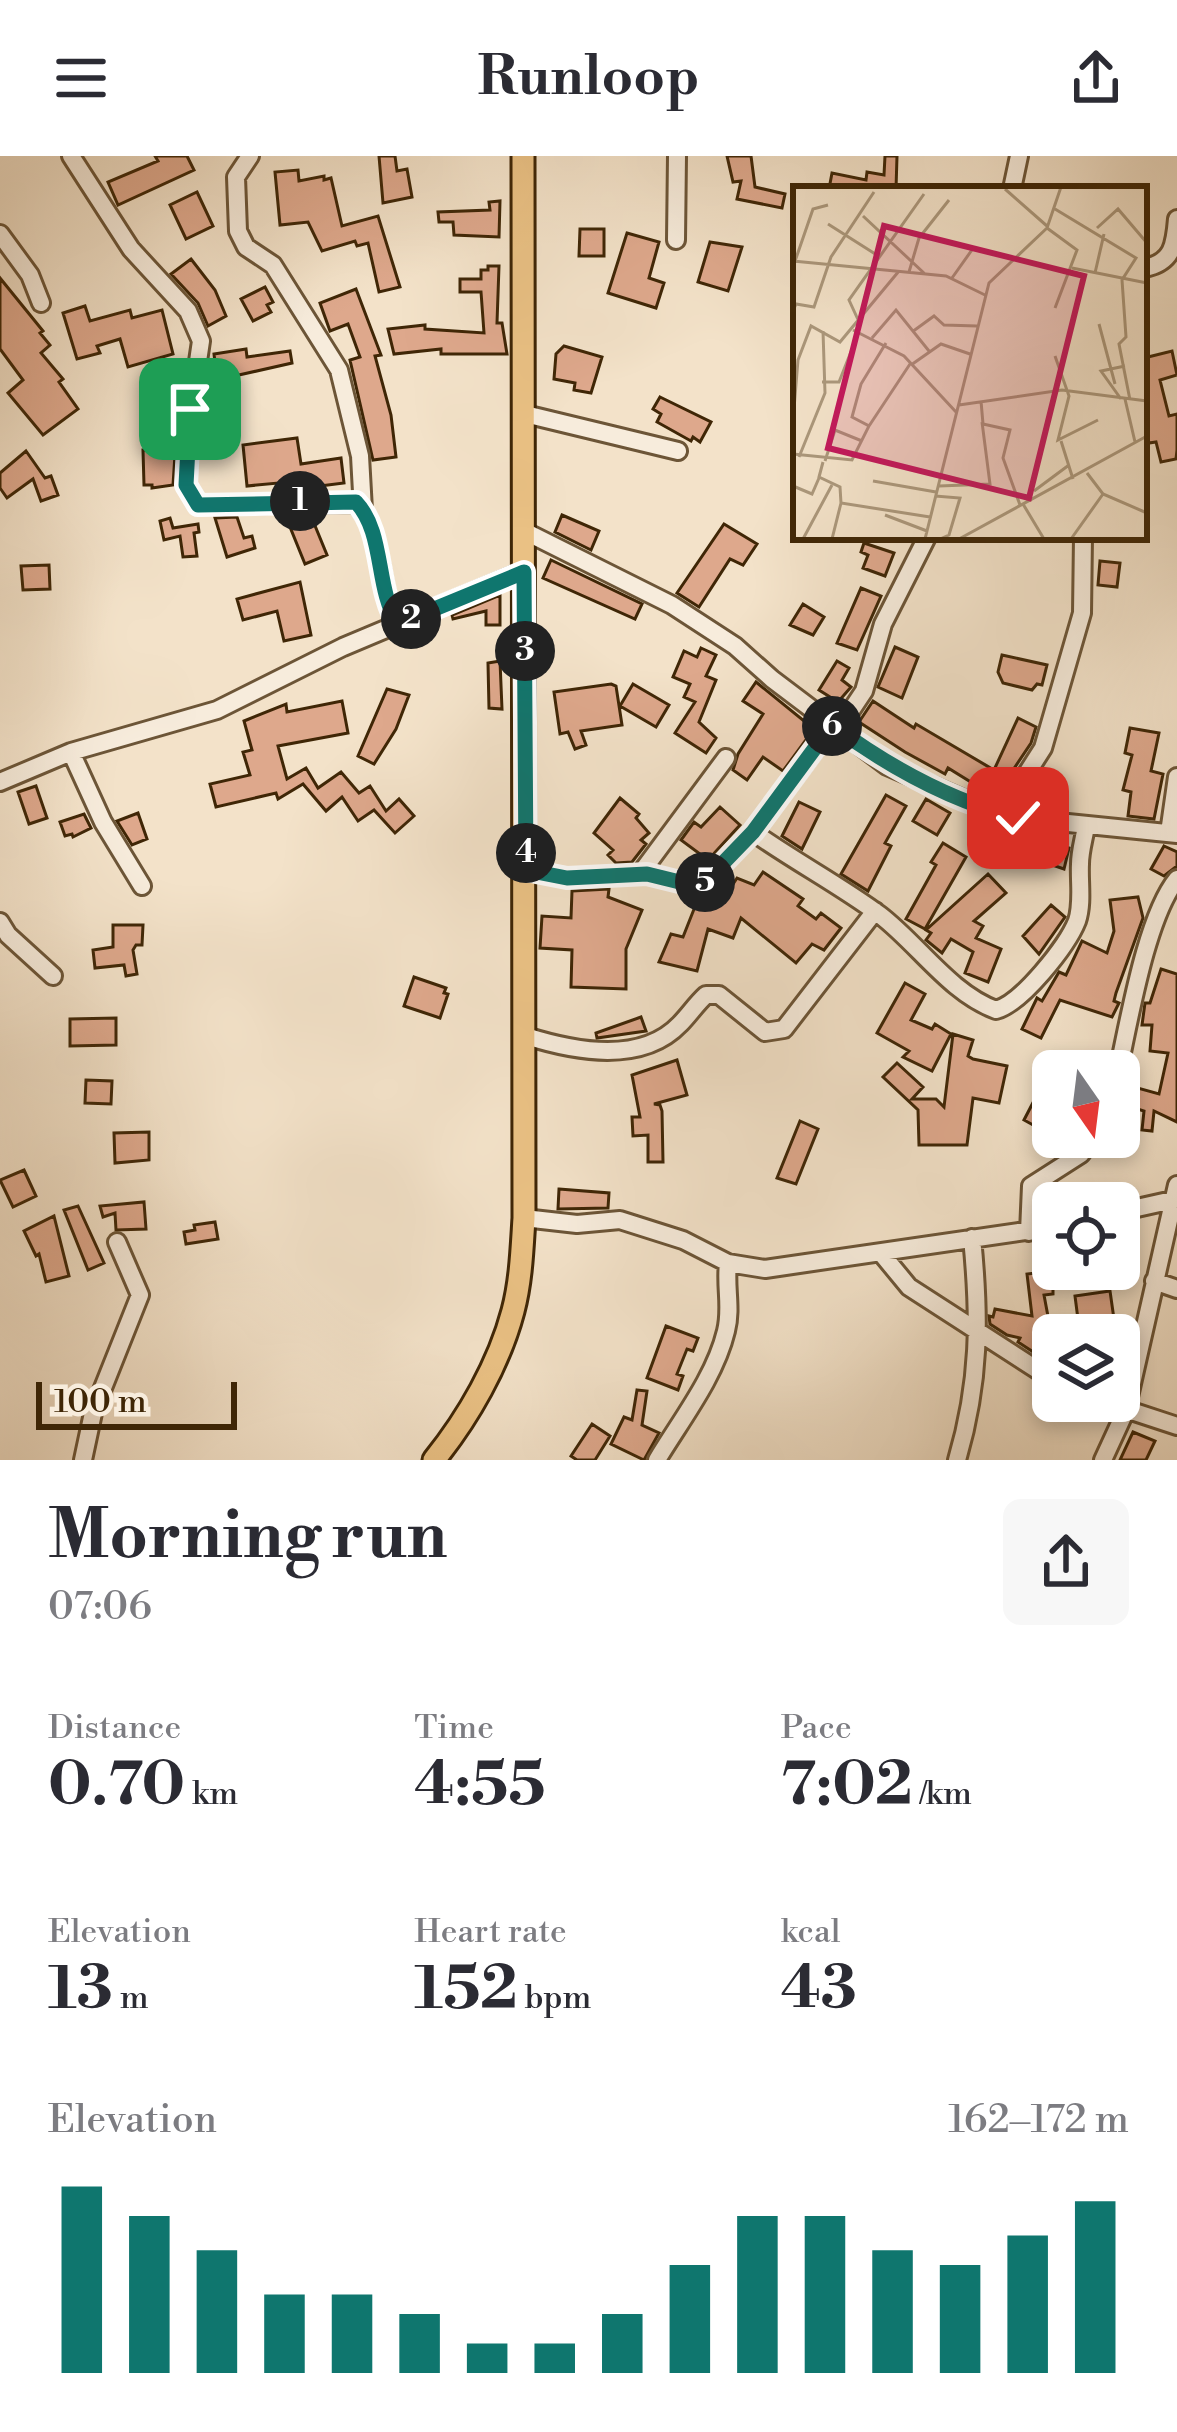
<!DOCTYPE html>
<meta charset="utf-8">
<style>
:root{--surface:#fff;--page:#f7f7f7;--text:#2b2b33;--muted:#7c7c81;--accent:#0f766e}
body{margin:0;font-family:"Libre Bodoni",serif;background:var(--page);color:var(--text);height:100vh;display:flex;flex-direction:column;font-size:45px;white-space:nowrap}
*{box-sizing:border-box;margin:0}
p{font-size:39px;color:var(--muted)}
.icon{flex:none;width:66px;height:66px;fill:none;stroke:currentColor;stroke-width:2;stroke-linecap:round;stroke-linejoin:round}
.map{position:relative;height:1304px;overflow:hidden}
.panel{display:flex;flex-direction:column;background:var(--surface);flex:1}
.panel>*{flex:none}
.needle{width:78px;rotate:166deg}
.fabs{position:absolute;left:1032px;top:894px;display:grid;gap:24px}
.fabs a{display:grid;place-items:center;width:108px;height:108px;border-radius:18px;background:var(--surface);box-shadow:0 6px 18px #0003;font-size:60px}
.scale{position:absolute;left:36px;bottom:30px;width:201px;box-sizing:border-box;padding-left:12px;border:6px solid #3f2606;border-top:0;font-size:33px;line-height:42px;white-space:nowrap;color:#3f2606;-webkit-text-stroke:9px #f7ecdc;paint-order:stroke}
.pin{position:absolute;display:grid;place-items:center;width:102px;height:102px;color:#fff;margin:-51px;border-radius:24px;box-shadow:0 6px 18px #0006}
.km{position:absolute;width:60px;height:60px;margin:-30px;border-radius:50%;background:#222;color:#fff;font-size:33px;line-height:60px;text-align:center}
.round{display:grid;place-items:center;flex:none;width:126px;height:126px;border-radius:18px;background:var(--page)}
.headline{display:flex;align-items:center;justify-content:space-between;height:204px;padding:0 48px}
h1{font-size:66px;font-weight:700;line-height:90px}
.stats{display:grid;grid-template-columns:repeat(3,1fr);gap:18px;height:204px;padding:12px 48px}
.stats div{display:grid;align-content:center}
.stats b{font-size:60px;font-weight:700}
.stats small{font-size:33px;font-weight:400}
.stats p{font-size:33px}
.chart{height:336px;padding:24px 48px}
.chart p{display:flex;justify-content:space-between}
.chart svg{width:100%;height:216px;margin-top:12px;stroke:var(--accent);stroke-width:6}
header{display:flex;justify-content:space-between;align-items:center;height:156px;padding:0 48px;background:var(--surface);font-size:54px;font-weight:700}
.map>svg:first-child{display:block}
</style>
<header><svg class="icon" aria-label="menu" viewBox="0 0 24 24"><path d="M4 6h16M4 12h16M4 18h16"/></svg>Runloop<svg class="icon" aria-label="share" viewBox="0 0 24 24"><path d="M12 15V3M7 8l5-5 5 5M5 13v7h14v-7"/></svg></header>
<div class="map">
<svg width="1177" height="1304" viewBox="0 0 1177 1304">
<rect width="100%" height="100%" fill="#f3e2c9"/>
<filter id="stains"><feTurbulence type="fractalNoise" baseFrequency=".00167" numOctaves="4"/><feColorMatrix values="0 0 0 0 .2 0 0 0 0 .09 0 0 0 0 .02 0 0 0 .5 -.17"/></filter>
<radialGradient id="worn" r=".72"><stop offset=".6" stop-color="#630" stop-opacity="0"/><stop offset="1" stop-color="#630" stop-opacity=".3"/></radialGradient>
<path fill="#dea88c" stroke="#3f2606" stroke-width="3" d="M155,0H187L194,14L118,49L108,26L158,5Z
M379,0H395L397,15L407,13L412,41L383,47Z
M727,0H751L755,31L785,38L782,52L737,43L741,25L733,26Z
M885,0H897L896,33H829L832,17L866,24L867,16L884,19Z
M298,14L299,25L324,20V24L331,22L342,70L378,60L400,131L379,136L368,87L357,90L355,85L322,95L308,66L280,69L275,16Z
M197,36L213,70L186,83L170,49Z
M500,45L499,81L454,79L453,66H439L438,56L490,54L489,46Z
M580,73H604V100H579Z
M627,77L659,86L649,122L664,127L656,152L608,137Z
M710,86L742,91L728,135L698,126Z
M191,103L215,134L226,160L208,170L198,147L171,118Z
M488,110H499L497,167H502L507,198H441V193L394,198L388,173L425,169V173L484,177L481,136H460V123H481V114H488Z
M0,122L43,175L40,177L50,189L41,197L63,223L59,226L78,253L43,279L8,237L23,224L0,193Z
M265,131L273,146L267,149L271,156L253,165L241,143Z
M356,133L381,199L375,200L391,259L396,301L373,304L350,204L360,201L348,168L330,175L320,147Z
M85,150L90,165L130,154L132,162L162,154L173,198L128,211L120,183L97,190L100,197L77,203L63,157Z
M564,190L602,201L591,237L574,234L575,227L554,223L556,198Z
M246,193L247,201L290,195L292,207L217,224L214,198Z
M1172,195L1177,219L1160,224L1169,260L1177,258V294L1176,303L1161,306L1156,286L1149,287L1144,264V202Z
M179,237L173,329L152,332V329H144L143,294H164L165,272H152V238Z
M660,241L711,266L700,286L693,281L691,285L657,266L661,258L653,253Z
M297,282L301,308L341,302L344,327L280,335L278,327L247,330L243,289Z
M26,295L45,322L51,320L58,339L41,345L33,323L7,342L0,332V317Z
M562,359L599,375L591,394L555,376Z
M303,360H311L327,399L305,408L288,366Z
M237,361L244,382L252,380L255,392L227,401L215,362Z
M170,362L173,372L198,368L199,376L194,377L197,400L183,401L180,380L164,384L160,365Z
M724,368L757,388L743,409L730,403L699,451L677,437Z
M864,387L894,397L885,420L863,412L868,399L861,396Z
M551,404L642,448L635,463L543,422Z
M1100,405L1120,407L1117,431L1098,429Z
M49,409L50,433L23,434L21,410Z
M300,426L311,479L284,485L277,455L243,464L237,443Z
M861,432L881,440L857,494L837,487Z
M500,439V469H486V455L453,463L452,459Z
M803,448L824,461L813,479L790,469Z
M895,491L918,501L902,542L878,531Z
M701,492L716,499L706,520L716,524L699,566L716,582L706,597L675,577L695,546L684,541L690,528L673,521L684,495L697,501Z
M1002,499L1047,509L1042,529L1037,528L1032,534L1003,527L998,516Z
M500,505L502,553L489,552L488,507Z
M837,505L849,512L842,524L851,531L838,546L819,534Z
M756,526L814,573L783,615L763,601L747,624L733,614L738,598L763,558L743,545Z
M611,528L616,530L622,569L581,575L586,589L575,593L568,576L560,578L554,536Z
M633,528L669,549L656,571L620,550Z
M387,533L409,539L396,573L374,608L358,600Z
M342,545L348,577L278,590L287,623L306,612L318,632L341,616L359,637L370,630L386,655L399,643L414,660L395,677L374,654L358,665L342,641L326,655L303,628L278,643L276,637L216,651L210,628L250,619L243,596L252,594L244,565L286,548L287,556Z
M873,545L914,572L916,568L994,614L1018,562L1036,571L1031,587L995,641L948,612L945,618L905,596L859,566Z
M1130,572L1159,577L1151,615L1163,618L1154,663L1128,660L1131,636L1123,634L1132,599L1125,597Z
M36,630L47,662L29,668L18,636Z
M886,639L906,650L885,687L891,690L868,735L841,718Z
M620,642L639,658L636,662L649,677L641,684L646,688L632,706L616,707L608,699L613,694L594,677Z
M926,643L950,657L937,679L913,665Z
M799,646L820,656L802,693L782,680Z
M720,651L740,669L708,704L681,684L694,666L701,671Z
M138,657L147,683L132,689L117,665Z
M84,658L91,672L73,681L72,678L65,680L60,666Z
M1030,679L1069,692L1064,713L1023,699Z
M943,687L966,701L925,773L906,763L936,709L931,706Z
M1164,690L1177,696V710L1164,720L1151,713Z
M763,716L803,743L798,750L816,763L821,757L841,772L824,794L812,788L796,807L741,762L733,782L708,773L697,815L659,806L671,778L683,781L698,743L719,750L737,722L754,729Z
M988,718L1006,737L974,765L983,770L976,782L1001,793L988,826L965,817L973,796L951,783L942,797L926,784L931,777L926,774Z
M609,733L608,741L642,754L626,793V833L571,831L572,794L540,792L542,760L571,762L572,735Z
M1138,741L1143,762L1116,837L1114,845L1119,847L1112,861L1060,844L1041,882L1022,873L1037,842L1042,845L1059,816L1066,819L1082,785L1107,797L1114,775L1110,744Z
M1051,749L1065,761L1039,798L1023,780Z
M113,769H143L142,789H136L133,794L137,818L126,820L124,809L95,812L93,794L113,791Z
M1161,813L1177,818V966L1154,955L1152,975L1142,974L1144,955L1122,948L1127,929L1159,938L1168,897L1150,895L1152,869H1142L1145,847H1150Z
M414,821L446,832L444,837L448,838L440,862L404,850Z
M905,827L925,838L911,864L932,873L935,868L951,878L932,915L903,901L909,895L877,877Z
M641,861L646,875L597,882L596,877Z
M116,862V889L70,890V863Z
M953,878L973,884L968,900L973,903L1007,910L999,947L973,942L967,989H919L918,954L883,921L897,907L923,931L912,943H936L944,951Z
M677,904L687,939L654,948L660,949L662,955L663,1006H648V979L633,980L632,961H640L632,919Z
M1053,908V957L1044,975L1024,964Z
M86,924L112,925L111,948L85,947Z
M800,965L818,973L796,1028L777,1022Z
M149,976V1004L115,1007L114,977Z
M24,1014L36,1040L13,1051L0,1024Z
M559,1033L609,1037L608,1052L558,1053Z
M144,1046L146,1073L116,1074L115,1057L103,1061L100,1050Z
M78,1050L104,1107L88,1114L64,1054Z
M54,1060L69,1120L46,1126L39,1098L36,1100L24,1075Z
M215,1066L218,1083L186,1088L184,1076L195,1074L194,1069Z
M1053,1115V1138L1044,1139L1053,1187L1044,1203L1018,1186L1020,1182L1007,1179L990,1168L989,1160L993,1161L995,1153L1032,1160L1027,1118Z
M1110,1135L1114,1163L1107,1166L1109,1179H1080L1075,1140Z
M666,1170L698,1182L693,1195L687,1193L677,1218L683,1220L678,1234L647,1222Z
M637,1234L647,1235L642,1269L659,1277L644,1304L611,1288L624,1261L632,1264Z
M592,1268L610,1280L595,1304H577L571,1300Z
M1133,1276L1155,1285L1146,1304H1120Z"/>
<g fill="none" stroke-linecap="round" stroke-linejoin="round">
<defs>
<path id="minor" d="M71,0L131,93L188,155L201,185L191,253L186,329L198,349L356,347C385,377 376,432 398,468
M250,0L236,21L238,75L246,91L273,109L339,214L360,300L363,354
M1012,33L1019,0
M0,78L30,119L41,147
M676,84L677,0
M1144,112C1173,107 1175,88 1177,63
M525,258L678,295
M524,375L672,449L735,490L772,523L887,610L968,645L1019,662L1177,678
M838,574L864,535L883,468L927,381
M71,596L103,666L142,730
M0,626L71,596L217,554L343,491L524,415
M1001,658L1043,592L1082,457L1083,381
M753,676C794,705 841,730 880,759C919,789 950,837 996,854C1022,847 1067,790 1077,765C1083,747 1079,726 1080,708C1080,695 1084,683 1086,670
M1169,677L1177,621
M526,714L567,722L647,718L700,731L753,676L833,569
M640,718L726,602
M0,766L8,779L53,820
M526,880C573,895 641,909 680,868C689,859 696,848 706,839H719L765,876L784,873L875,755
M1118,915C1129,866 1146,761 1177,723
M1119,1056L1177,1043
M524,1062L577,1068L620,1064L683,1084L728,1107L765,1113L1053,1071
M1029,1076L1031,1030L1081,998L1093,981
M881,1097L909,1131L1053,1224
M1154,1125L1177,1133
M1101,1245L1177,1270
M83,1304L93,1257L140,1139L117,1086
M657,1304C681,1264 715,1221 726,1175C732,1152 725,1131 728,1107
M957,1304C980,1226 980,1162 972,1082
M1103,1304L1126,1254L1177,1029"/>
<path id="major" d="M434,1304C468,1262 499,1208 513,1155C521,1125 522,1093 524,1062L523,0"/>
</defs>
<use href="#minor" stroke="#6c5537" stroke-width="22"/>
<use href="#major" stroke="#3f2606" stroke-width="27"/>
<use href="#minor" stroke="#f7ecdc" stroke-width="16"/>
<use href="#major" stroke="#eac184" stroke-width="21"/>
</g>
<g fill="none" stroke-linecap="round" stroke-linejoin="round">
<defs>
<path id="route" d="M190,253L186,329L198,349L356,346C385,377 375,432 398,468L524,416L526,714L567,722L647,718L700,731L753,676L832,569C889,611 950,645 1018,662"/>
</defs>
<use href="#route" stroke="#fff" stroke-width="24"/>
<use href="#route" stroke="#0f766e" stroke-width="15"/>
</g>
<g transform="translate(793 30)">
<rect width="354" height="354" fill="#f3e2c9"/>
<path fill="none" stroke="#ab977b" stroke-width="3" d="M212,3L254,40M262,23L343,72L329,94L333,151L326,158L337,214M70,30L132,88M35,38L87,71M254,42L284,64L262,122M304,42L325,23L354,57M0,75L153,90L192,109M0,81L20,23L35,19M279,82L354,97M116,86L126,52L156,14M302,87L311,48M159,92L181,61M0,125L3,118L21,121L38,71L81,6M67,138L56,114L131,8M306,138L322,198M60,144L111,170L163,226M119,146L141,130L151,139L184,140M79,152L103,124L136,165M262,170L276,210L265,254L305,234M118,179L148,158L177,168M29,196H46L65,148M328,213L308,185L332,180M332,213L342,256M188,215L190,238L217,244L210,272L227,319M166,219L269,204L354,215M0,235L5,174L18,140L47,156L106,85M76,240L117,178M268,255L280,293M0,268L59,274L76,240L59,231L68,198L93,157M6,271L32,207L30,145M32,275L42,244L69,255M30,276L26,291L47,301L48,317L137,331M294,287L310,308L354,327M80,295L143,306M0,300L19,308L26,292M146,300L197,298L189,236M241,305L276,279M142,310L167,312L156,349L147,353M230,318L251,353M92,329L134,345M10,353L39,299M39,353L48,317M132,353L196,97L254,42L268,1M166,353L354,250M278,353L310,308"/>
<path fill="#c2185b" fill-opacity="0.15" stroke="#c2185b" stroke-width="6" d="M91,40L291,90L236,312L35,262Z"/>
<rect width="354" height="354" fill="none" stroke="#3f2606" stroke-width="6"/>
</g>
<rect width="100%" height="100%" filter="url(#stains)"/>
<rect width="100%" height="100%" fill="url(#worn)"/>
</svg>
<div class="fabs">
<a><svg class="needle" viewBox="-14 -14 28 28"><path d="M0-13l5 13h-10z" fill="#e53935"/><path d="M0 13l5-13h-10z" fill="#7c7c81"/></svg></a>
<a><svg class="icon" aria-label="locate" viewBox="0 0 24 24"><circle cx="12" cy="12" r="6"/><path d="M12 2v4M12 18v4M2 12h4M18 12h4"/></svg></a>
<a><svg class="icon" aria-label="layers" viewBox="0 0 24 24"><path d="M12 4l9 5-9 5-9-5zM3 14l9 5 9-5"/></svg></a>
</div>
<div class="scale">100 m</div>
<div class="pin" style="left:190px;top:253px;background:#1e9e55"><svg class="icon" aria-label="arrive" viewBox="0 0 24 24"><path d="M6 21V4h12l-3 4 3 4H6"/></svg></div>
<div class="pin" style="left:1018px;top:662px;background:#d93025"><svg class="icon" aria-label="check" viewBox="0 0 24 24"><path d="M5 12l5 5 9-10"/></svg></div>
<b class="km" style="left:300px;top:345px">1</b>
<b class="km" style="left:411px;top:463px">2</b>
<b class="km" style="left:525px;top:495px">3</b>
<b class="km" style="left:526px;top:697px">4</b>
<b class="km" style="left:705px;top:726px">5</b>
<b class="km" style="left:832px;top:570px">6</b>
</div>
<section class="panel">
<div class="headline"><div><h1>Morning run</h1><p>07:06</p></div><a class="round"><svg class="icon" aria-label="share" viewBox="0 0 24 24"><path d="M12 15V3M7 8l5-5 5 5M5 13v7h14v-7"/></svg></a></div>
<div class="stats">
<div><p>Distance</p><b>0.70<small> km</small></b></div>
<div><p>Time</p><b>4:55</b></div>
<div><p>Pace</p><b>7:02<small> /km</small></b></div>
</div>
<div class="stats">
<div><p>Elevation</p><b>13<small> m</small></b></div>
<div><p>Heart rate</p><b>152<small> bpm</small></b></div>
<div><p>kcal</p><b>43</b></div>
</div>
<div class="chart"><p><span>Elevation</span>162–172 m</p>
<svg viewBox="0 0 160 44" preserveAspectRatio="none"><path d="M5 44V6M15 44V12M25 44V19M35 44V28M45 44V28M55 44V32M65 44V38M75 44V38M85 44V32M95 44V22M105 44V12M115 44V12M125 44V19M135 44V22M145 44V16M155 44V9"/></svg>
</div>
</section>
